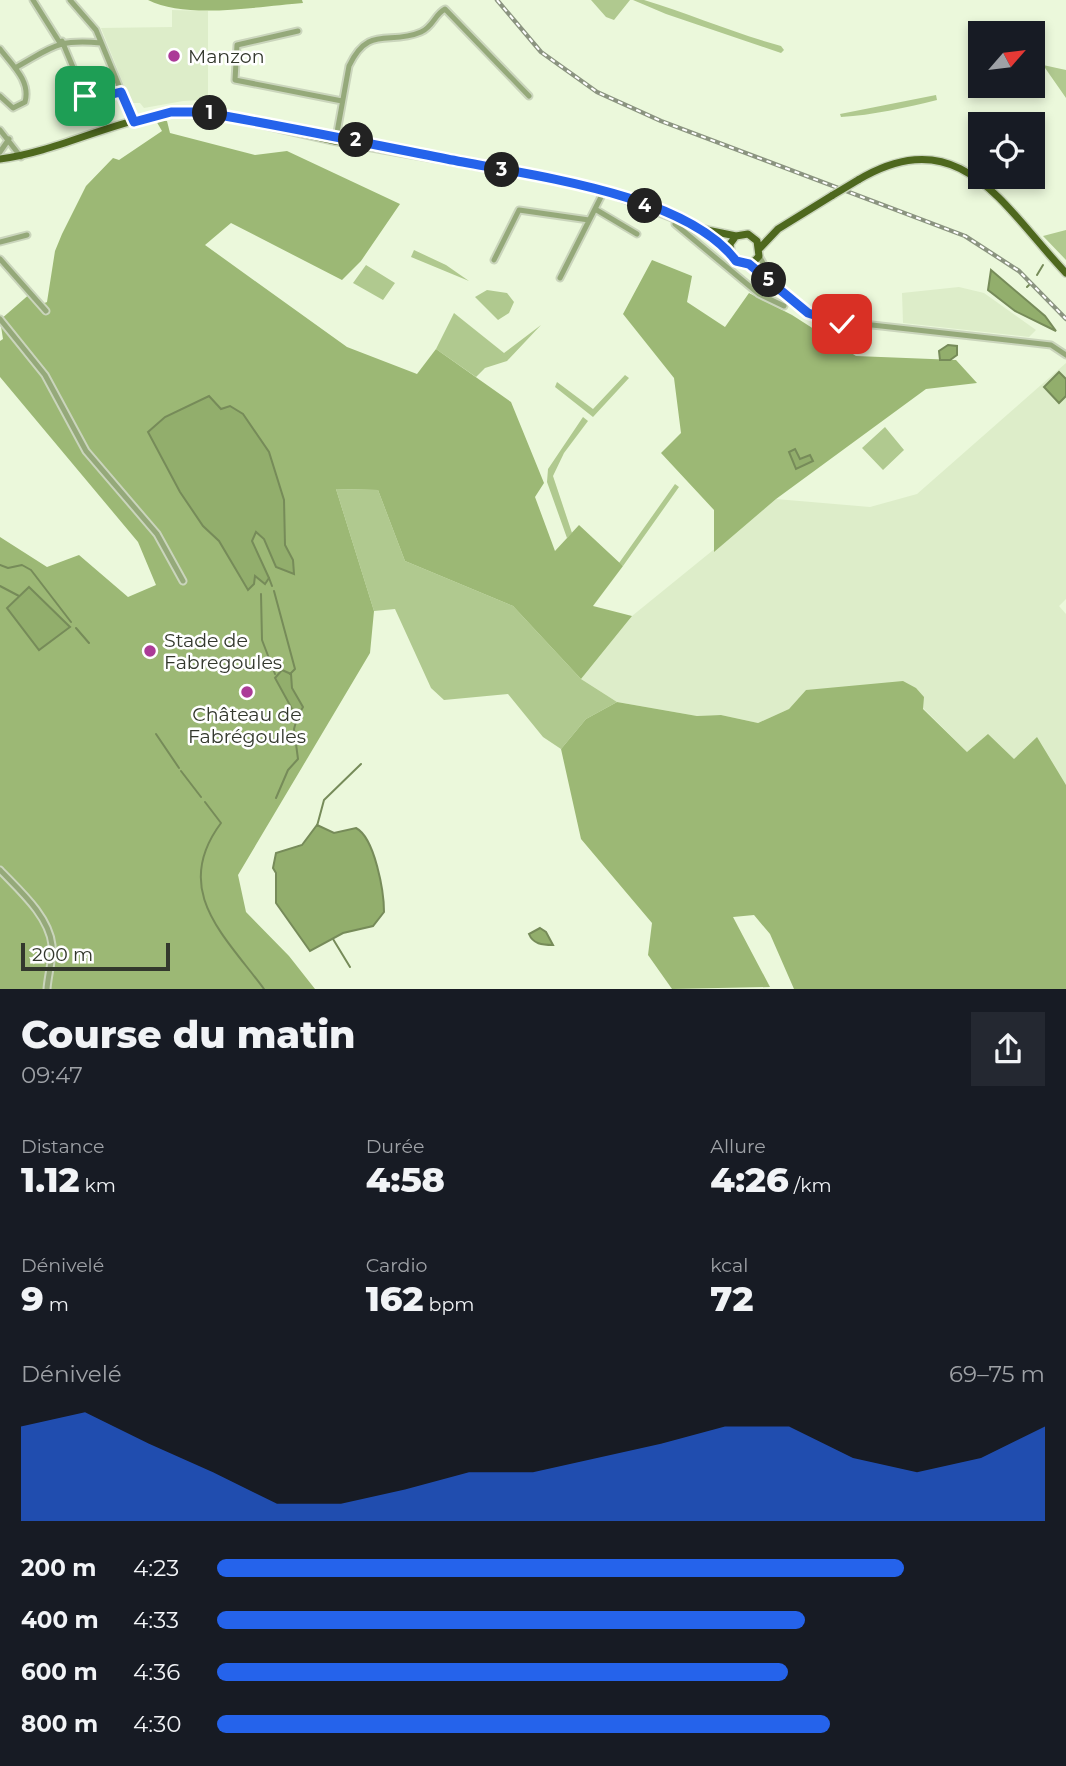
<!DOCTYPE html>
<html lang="fr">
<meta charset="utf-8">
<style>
:root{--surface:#171b24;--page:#242831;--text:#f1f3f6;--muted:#9ea1a6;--accent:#2563eb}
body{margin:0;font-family:Montserrat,sans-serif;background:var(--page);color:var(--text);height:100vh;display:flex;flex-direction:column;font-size:26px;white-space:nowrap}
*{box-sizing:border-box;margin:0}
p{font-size:23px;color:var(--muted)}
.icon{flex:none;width:38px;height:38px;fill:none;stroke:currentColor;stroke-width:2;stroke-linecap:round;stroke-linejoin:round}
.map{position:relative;height:989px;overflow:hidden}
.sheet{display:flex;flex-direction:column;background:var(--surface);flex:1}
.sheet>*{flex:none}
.needle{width:46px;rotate:62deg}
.fabs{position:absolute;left:968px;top:21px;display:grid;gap:14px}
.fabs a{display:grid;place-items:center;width:77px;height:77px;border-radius:0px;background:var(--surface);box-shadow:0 4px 10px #0003;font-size:35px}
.scale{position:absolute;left:21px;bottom:18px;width:149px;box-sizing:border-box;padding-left:7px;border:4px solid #33382d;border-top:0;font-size:19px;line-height:24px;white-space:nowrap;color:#33382d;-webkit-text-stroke:5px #fff;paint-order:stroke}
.pin{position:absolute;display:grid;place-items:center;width:60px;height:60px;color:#fff;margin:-30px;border-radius:14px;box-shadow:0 4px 10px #0006}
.km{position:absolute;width:35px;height:35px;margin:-18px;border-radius:50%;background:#222;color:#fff;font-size:19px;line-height:35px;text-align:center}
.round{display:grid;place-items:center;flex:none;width:74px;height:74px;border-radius:0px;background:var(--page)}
.summary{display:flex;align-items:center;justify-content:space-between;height:119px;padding:0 21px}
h1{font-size:38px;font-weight:800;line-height:52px}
.metrics{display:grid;grid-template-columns:repeat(3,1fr);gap:10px;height:119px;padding:7px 21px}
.metrics div{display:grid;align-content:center}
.metrics b{font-size:35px;font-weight:800}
.metrics small{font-size:19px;font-weight:400}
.metrics p{font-size:19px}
.chart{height:196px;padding:14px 21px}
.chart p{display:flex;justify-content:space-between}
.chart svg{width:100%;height:126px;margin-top:7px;fill:var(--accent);opacity:.7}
ul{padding:0 21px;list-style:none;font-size:23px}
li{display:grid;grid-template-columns:112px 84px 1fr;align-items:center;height:52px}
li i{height:18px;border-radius:9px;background:var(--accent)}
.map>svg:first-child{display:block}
</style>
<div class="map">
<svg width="1066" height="989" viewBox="0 0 1066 989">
<rect width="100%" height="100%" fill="#ebf8db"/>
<path fill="#ddedc9" d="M172,10L208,11V104L201,100L183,101L144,108L140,103H131L101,28L172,27Z
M959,287L984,293L1036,330L1029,337L903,323L902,293Z
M1066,363V599L1059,606L1066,614V785L1013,760L967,752L923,708L806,690L789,709L758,723L721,715L697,716L617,702L581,679L632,616L776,499L870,507L917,494Z"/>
<path fill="#b0c98f" d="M591,0H630L614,20L606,17Z
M633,0H644C690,14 734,33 781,46L784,50L781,53L666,14Z
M1043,65L1066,70V98Z
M936,95L937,100C905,108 873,115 841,117L840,114Z
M1066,230V260L1043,236Z
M414,250L446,265L469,281L411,257Z
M366,265L395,283L383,300L353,283Z
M487,290L507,293L514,302L509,313L498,320L475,297Z
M454,313L504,353L541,325L507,361L485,368L476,377L436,349Z
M625,375L629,378L593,417L555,387L557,382L593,409Z
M583,417L588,421L564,453L553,476L572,533L567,538L547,482L548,469Z
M885,427L904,450L883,470L862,448Z
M675,484L679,487L623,566L619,563Z
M336,489L378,490L405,561L513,606L581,679L617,702L586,719L561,749L543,737L508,694L444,700L431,688L395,609L374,611Z"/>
<path fill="#9cb875" d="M148,0H302L303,3C260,6 187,20 148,0Z
M155,119L167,121L170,133L255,155L287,151L400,204L361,261L342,280L231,223L205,245L347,347L417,374L436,349L511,402L544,483L535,497L555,551L579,525L623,566L593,606L632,616L581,679L513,606L405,561L378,490L336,489L374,611L370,653L238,875L246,912L289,956L315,989H0V537L47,567L79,555L128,597L156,585L138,542L0,377V341L3,339L0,320L32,292L42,304L47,302L55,251L62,234L86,186L113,158L119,160L162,131Z
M652,260L692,276L687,302L725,327L749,293L792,315L856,356L956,360L977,383L926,389L776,499L714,552V510L661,453L681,433L674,378L623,314Z
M903,681L916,688L924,697L923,709L967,752L988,734L1014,759L1037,737L1066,785V989H794L770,934L754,915L733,917L770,987L672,989L648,955L652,923L581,839L561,749L586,719L617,702L697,716L721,715L758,723L789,709L806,690Z"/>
<path fill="#92ae6c" stroke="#768b59" stroke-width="2" d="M991,270L1045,316L1056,331L1015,311L988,290Z
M948,345L957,346V355L950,360H940L939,351Z
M1059,372L1066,379V396L1059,403L1044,387Z
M209,396L221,409L230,406L243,414L269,452L284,500L285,545L293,560L294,574L276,567L264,539L256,532L252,541L269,578L265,584L255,576L254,584L248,590L219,541L203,526L180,492L148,432L165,417Z
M795,449L800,459L810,455L813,461L796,469L789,452Z
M29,587L70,627L39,650L7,608Z
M282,670L291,674L292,688L303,707L297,718L275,678Z
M317,825L334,833L356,828C375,838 384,892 384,912L373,926L343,933L310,951L276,903V873L273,868L276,853L302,845Z
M540,928L546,932L553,945C542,945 533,944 529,934Z"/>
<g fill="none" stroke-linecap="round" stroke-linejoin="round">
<path stroke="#768b59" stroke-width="2" d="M1037,275L1043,265
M1027,287L1029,285
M0,565L8,568L22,565L31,570L71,622
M269,578L272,586
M0,586L19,596
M274,591L295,669L290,674
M261,594L262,640L275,674
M76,628L89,643
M156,734L179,768
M181,771L201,797
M276,798L288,770L298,759L294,729L297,718
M205,802L221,823C171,890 224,935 264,989
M317,826L324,800L361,764
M333,939L350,967"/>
<defs>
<path id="minor" d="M33,0L60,43
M70,0L96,30L134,122
M298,31L237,45L235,80L342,101
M62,41L85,96L88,100L121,92
M0,49C12,65 31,81 25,102L13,108L0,96
M15,68C53,47 56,39 101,43
M0,130L21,157
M336,138L349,66C369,24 389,46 421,32C433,27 435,14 445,9L529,96
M0,152L9,139
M595,209L637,234
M675,224L759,294L784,306
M0,242L27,235
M759,256L774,282
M0,259L46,311
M494,260L519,210L589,220
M749,264L801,309L827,320L1051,345L1066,355
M560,278L604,191
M0,319L45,375L86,451L157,534L183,581
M0,870C19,890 49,916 52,945C53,959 48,975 47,989"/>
<path id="major" d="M214,114L335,141L567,182L604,191L702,229L736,236
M310,131L346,138
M0,159C72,150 142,102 215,114
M858,180C961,119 1003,207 1066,273
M706,232C712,236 719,240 724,246C735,256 744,275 759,256L757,241L748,234L736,236L730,244L731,254
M760,248L778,229L833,195"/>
</defs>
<use href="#minor" stroke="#cad5bc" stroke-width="9"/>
<use href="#major" stroke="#cad5bc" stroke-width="10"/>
<use href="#minor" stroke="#95a97a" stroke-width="5"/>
<use href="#major" stroke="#4e681e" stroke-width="7"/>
<defs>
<path id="rail" d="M497,0L541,52L597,92L661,121L965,236L1019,271L1066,319"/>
</defs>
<use href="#rail" stroke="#8b9480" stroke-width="4.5"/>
<use href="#rail" stroke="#fff" stroke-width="2" stroke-dasharray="5" stroke-linecap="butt"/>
<defs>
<path id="major-bridge" d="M833,195L858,180"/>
</defs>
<use href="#major-bridge" stroke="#cad5bc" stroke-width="10" stroke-linecap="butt"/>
<use href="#major-bridge" stroke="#4e681e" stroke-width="7"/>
</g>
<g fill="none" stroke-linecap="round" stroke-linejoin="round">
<defs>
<path id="route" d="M85,96L88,100L121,92L134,122L171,112H202C284,126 365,143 447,159C527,175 686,193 736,261L749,264L808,313L842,324"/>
</defs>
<use href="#route" stroke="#fff" stroke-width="14"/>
<use href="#route" stroke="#2563eb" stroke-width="9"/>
</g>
<g fill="#ab3b97" stroke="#fff" stroke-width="2.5">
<circle cx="174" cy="56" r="7"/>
<circle cx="150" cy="651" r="7"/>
<circle cx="247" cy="692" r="7"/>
</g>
<g text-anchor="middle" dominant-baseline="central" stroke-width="5" stroke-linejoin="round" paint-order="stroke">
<g font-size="19" fill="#33382d" stroke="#fff" text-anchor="start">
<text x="188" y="56">Manzon</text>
<text x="164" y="640">Stade de<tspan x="164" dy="22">Fabregoules</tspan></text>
<text x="247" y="714" text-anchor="middle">Château de<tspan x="247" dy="22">Fabrégoules</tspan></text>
</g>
</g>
</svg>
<div class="fabs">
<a><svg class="needle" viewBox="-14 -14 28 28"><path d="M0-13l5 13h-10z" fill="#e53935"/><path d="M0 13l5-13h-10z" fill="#9ea1a6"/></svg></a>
<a><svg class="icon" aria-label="locate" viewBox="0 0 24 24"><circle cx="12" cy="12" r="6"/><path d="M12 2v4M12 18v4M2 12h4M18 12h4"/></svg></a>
</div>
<div class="scale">200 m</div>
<div class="pin" style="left:85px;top:96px;background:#1e9e55"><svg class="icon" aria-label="arrive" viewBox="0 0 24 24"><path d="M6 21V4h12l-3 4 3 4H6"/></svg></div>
<div class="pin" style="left:842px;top:324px;background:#d93025"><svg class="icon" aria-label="check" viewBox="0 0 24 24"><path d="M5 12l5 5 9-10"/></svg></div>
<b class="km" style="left:210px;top:113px">1</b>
<b class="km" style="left:356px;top:140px">2</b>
<b class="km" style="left:502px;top:170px">3</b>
<b class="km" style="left:645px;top:206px">4</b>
<b class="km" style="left:769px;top:280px">5</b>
</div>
<section class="sheet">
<div class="summary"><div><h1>Course du matin</h1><p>09:47</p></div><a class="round"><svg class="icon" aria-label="share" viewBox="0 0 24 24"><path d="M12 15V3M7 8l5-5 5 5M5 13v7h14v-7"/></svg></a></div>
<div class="metrics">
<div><p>Distance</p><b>1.12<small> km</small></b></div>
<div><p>Durée</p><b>4:58</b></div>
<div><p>Allure</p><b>4:26<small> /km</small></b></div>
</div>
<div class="metrics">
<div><p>Dénivelé</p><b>9<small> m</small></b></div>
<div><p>Cardio</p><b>162<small> bpm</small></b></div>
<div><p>kcal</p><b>72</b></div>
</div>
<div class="chart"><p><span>Dénivelé</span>69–75 m</p>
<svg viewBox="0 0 160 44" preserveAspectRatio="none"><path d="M0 44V11L10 6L20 17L30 27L40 38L50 38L60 33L70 27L80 27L90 22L100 17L110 11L120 11L130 22L140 27L150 22L160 11V44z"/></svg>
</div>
<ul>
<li><b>200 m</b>4:23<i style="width:83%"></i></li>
<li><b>400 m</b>4:33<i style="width:71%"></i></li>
<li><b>600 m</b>4:36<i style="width:69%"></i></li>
<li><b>800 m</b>4:30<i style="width:74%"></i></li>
</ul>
</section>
